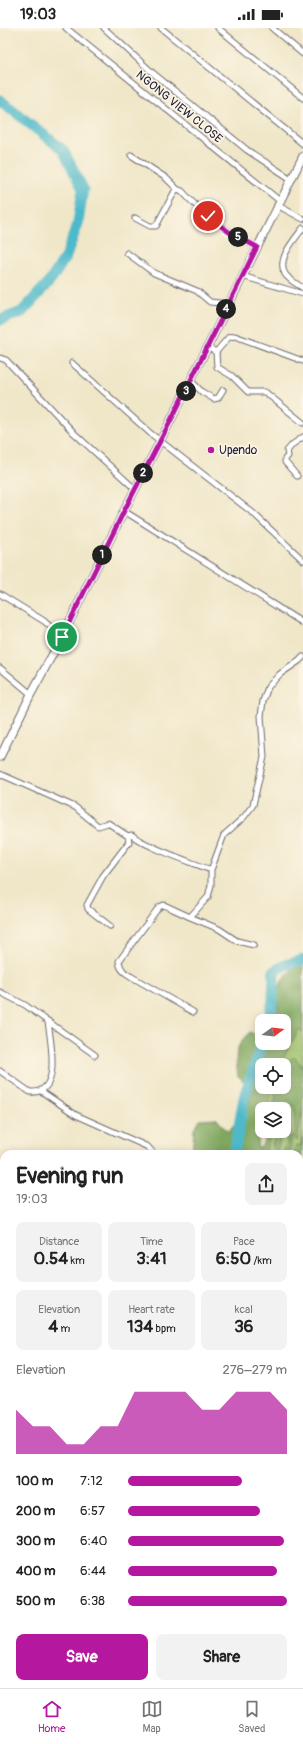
<!DOCTYPE html>
<meta charset="utf-8">
<style>
:root{--surface:#fff;--page:#f2f2f2;--text:#222;--muted:#767676;--line:#e0e0e0;--accent:#b5179e}
body{margin:0;font-family:Pangolin,sans-serif;background:var(--page);color:var(--text);height:100vh;display:flex;flex-direction:column;font-size:15px;white-space:nowrap}
*{box-sizing:border-box;margin:0}
p{font-size:13px;color:var(--muted)}
.icon{flex:none;width:22px;height:22px;fill:none;stroke:currentColor;stroke-width:2;stroke-linecap:round;stroke-linejoin:round}
.map{position:relative;flex:1;overflow:hidden}
.panel{position:absolute;left:0px;top:1122px;width:303px;height:538px;display:flex;flex-direction:column;background:var(--surface);border-radius:12px 12px 0 0;box-shadow:0 2px 10px #0003}
.panel>*{flex:none}
.needle{width:26px;rotate:75deg}
.tools{position:absolute;left:255px;top:986px;display:grid;gap:8px}
.tools a{display:grid;place-items:center;width:36px;height:36px;border-radius:8px;background:var(--surface);box-shadow:0 2px 10px #0003;font-size:20px}
.pin{position:absolute;display:grid;place-items:center;width:34px;height:34px;color:#fff;margin:-17px;border:2px solid #fff;border-radius:50%;box-shadow:0 1px 4px #0007}
.km{position:absolute;width:20px;height:20px;margin:-10px;border-radius:50%;background:#222;color:#fff;font-size:11px;line-height:20px;text-align:center}
.round{display:grid;place-items:center;flex:none;width:42px;height:42px;border-radius:8px;background:var(--page)}
.overview{display:flex;align-items:center;justify-content:space-between;height:68px;padding:0 16px}
h1{font-size:22px;font-weight:800;line-height:30px}
.stats{display:grid;grid-template-columns:repeat(3,1fr);gap:6px;height:68px;padding:4px 16px}
.stats div{display:grid;align-content:center;border-radius:8px;background:var(--page);text-align:center}
.stats b{font-size:17px;font-weight:800}
.stats small{font-size:11px;font-weight:400}
.stats p{font-size:11px}
.chart{height:112px;padding:8px 16px}
.chart p{display:flex;justify-content:space-between}
.chart svg{width:100%;height:72px;margin-top:4px;fill:var(--accent);opacity:.7}
.action{display:flex;gap:8px;margin-top:auto;padding:8px 16px}
.action a{flex:1;height:46px;border-radius:8px;background:var(--accent);color:#fff;font-size:16px;font-weight:800;line-height:46px;text-align:center}
.action a+a{background:var(--page);color:var(--text)}
ul{padding:0 16px;list-style:none;font-size:13px}
li{display:grid;grid-template-columns:64px 48px 1fr;align-items:center;height:30px}
li i{height:10px;border-radius:5px;background:var(--accent)}
.status{display:flex;justify-content:space-between;align-items:center;height:28px;padding:0 20px;background:var(--surface);direction:ltr}
.status svg{height:11px;fill:currentColor}
.dock{display:flex;justify-content:space-around;align-items:center;height:56px;border-top:1px solid var(--line);background:var(--surface);font-size:11px;color:var(--muted)}
.dock a{display:grid;justify-items:center;gap:2px}
.dock .selected{color:var(--accent)}
.map>svg:first-child{display:block}
</style>
<div class="status"><b>19:03</b><svg viewBox="0 0 49 12"><path d="M0 12V9h3v3zM5 12V6h3v6zM10 12V3h3v9zM15 12V0h3v12zM26 1h20v11H26zM47 4h2v5h-2z"/></svg></div>
<div class="map">
<svg width="303" height="1660" viewBox="0 0 303 1660">
<rect width="100%" height="100%" fill="#fcf5e5"/>
<filter id="ink" filterUnits="userSpaceOnUse"><feTurbulence type="fractalNoise" baseFrequency=".025" numOctaves="2"/><feDisplacementMap in="SourceGraphic" scale="8" xChannelSelector="R" yChannelSelector="G"/><feConvolveMatrix kernelMatrix="1 2 1 2 8 2 1 2 1" color-interpolation-filters="sRGB"/></filter>
<filter id="wash" filterUnits="userSpaceOnUse"><feTurbulence type="fractalNoise" baseFrequency=".012" numOctaves="4" result="noise"/><feDisplacementMap in="SourceGraphic" scale="16" xChannelSelector="R" yChannelSelector="G"/><feGaussianBlur stdDeviation="0.9" result="paint"/><feColorMatrix in="noise" values="0 0 0 0 0 0 0 0 0 0 0 0 0 0 0 0 0 1.4 0 .05"/><feComposite in="paint" operator="in"/></filter>
<g filter="url(#wash)">
<rect width="100%" height="100%" fill="#f0e7c9"/>
<path fill="#9fc16b" stroke="#607253" d="M299,1001L303,1004V1040L288,1033L284,1028Z
M272,1064L275,1065L276,1071L273,1077L278,1076L277,1081H267Z
M288,1071C299,1080 295,1099 297,1113L303,1078V1105L301,1117L296,1118L294,1126H289L292,1109L287,1099V1116L283,1126H276L282,1103H284V1095L289,1090L285,1079Z
M272,1103H278L273,1114V1126H267C264,1118 271,1111 272,1103Z"/>
<path fill="#7fa75f" stroke="#50644d" fill-rule="evenodd" d="M303,928V1004L299,1001L284,1028L288,1033L294,1029L300,1035L303,1040V1078L297,1113L295,1111V1079L288,1071L285,1079L289,1090L284,1095V1081H277L278,1077H273L276,1071L275,1065L272,1064L267,1081H262L263,1103L259,1110L257,1119L261,1120L268,1103H272C271,1111 264,1118 267,1126H192L194,1101L200,1091L216,1090L228,1104L247,1080L252,1060L238,1048C235,1028 234,1018 250,1004L262,1010V1015H284V993H274L278,980L277,965L282,952ZM262,1037H284V1059H262Z
M287,1099L290,1100L292,1109L290,1124L289,1126H283L287,1116Z
M278,1103H282L276,1126H273V1114Z
M303,1105L301,1147L303,1144V1504L299,1514V1126H294L296,1118L301,1117Z
M114,1656H257L256,1660H99L100,1658H114Z"/>
<g fill="none" stroke-linecap="round" stroke-linejoin="round">
<path stroke="#4eb9ca" stroke-width="11" d="M0,72L63,122L83,161L78,195L66,228L51,252L22,284L0,292
M268,993L273,973L274,943L285,937L303,932
M234,1126L244,1070L262,1014
M62,1660L66,1656"/>
</g>
</g>
<g filter="url(#ink)">
<g fill="none" stroke-linecap="round" stroke-linejoin="round">
<defs>
<path id="street" d="M66,0L280,173
M104,0L154,46L247,122L291,151
M161,0L303,116
M218,0L303,70
M272,0L303,26
M131,127L166,150L177,161L182,163C203,187 228,205 257,219
M277,177L303,191
M135,190L150,198H156L175,163L177,161
M303,200C295,211 276,231 285,246C289,252 297,256 303,260
M127,225L154,245L197,263L210,274L229,276
M242,248L303,266
M207,319L216,324L217,339L232,348L248,364H265L303,395
M216,324L229,309L235,308L303,333
M0,330L6,332L74,405L135,461
M72,335L150,405L253,485L303,532
M191,353L202,364L214,371L218,370L223,362
M297,448L285,434V431L288,428L287,423L293,416L303,409
M124,483L303,595
M0,566L44,593L62,609
M0,640L31,666
M0,746L75,779L98,798L108,795L128,808L129,814L103,848L87,877L88,881L110,898
M128,808L132,807C143,818 194,835 211,842
M190,889L164,877L159,879L119,933C120,942 125,945 132,949L193,984
M254,917L237,913L219,901L190,889L208,869L211,857V842L224,807L244,789L253,777L264,729L261,688L263,673L268,659L280,646L299,633L303,629
M0,964L25,977L95,1027
M0,1043L30,1064C63,1067 50,1012 48,993
M41,1063L76,1087L148,1119L154,1126
M0,1290L4,1293
M0,1326L4,1319
M0,1459V1464
M299,1527L303,1518
M262,1660V1656"/>
<path id="secondary" d="M0,729L31,666L62,609L124,483L173,388L303,128"/>
</defs>
<use href="#street" stroke="#6a676d" stroke-width="7"/>
<use href="#secondary" stroke="#6a676d" stroke-width="9"/>
<use href="#street" stroke="#fff" stroke-width="5"/>
<use href="#secondary" stroke="#fff" stroke-width="7"/>
</g>
</g>
<g fill="none" stroke-linecap="round" stroke-linejoin="round" filter="url(#ink)">
<defs>
<path id="route" d="M62,609L124,483L173,388L257,219L229,204L208,188"/>
</defs>
<use href="#route" stroke="#fff" stroke-width="8"/>
<use href="#route" stroke="#b5179e" stroke-width="5"/>
</g>
<circle fill="#b5179e" stroke="#fcf5e5" stroke-width="1.5" cx="211" cy="422" r="4"/>
<g text-anchor="middle" dominant-baseline="central" stroke-width="3.5" stroke-linejoin="round" paint-order="stroke">
<g font-size="12" fill="#22223b" stroke="#fcf5e5">
<text transform="translate(179 79) rotate(39)">NGONG VIEW CLOSE</text>
</g>
<g font-size="12" fill="#22223b" stroke="#fcf5e5" text-anchor="start">
<text x="219" y="422">Upendo</text>
</g>
</g>
</svg>
<div class="tools">
<a><svg class="needle" viewBox="-14 -14 28 28"><path d="M0-13l5 13h-10z" fill="#e53935"/><path d="M0 13l5-13h-10z" fill="#767676"/></svg></a>
<a><svg class="icon" aria-label="locate" viewBox="0 0 24 24"><circle cx="12" cy="12" r="6"/><path d="M12 2v4M12 18v4M2 12h4M18 12h4"/></svg></a>
<a><svg class="icon" aria-label="layers" viewBox="0 0 24 24"><path d="M12 4l9 5-9 5-9-5zM3 14l9 5 9-5"/></svg></a>
</div>
<div class="pin" style="left:62px;top:609px;background:#1e9e55"><svg class="icon" aria-label="arrive" viewBox="0 0 24 24"><path d="M6 21V4h12l-3 4 3 4H6"/></svg></div>
<div class="pin" style="left:208px;top:188px;background:#d93025"><svg class="icon" aria-label="check" viewBox="0 0 24 24"><path d="M5 12l5 5 9-10"/></svg></div>
<b class="km" style="left:102px;top:527px">1</b>
<b class="km" style="left:143px;top:445px">2</b>
<b class="km" style="left:186px;top:363px">3</b>
<b class="km" style="left:226px;top:281px">4</b>
<b class="km" style="left:238px;top:209px">5</b>
<section class="panel">
<div class="overview"><div><h1>Evening run</h1><p>19:03</p></div><a class="round"><svg class="icon" aria-label="share" viewBox="0 0 24 24"><path d="M12 15V3M7 8l5-5 5 5M5 13v7h14v-7"/></svg></a></div>
<div class="stats">
<div><p>Distance</p><b>0.54<small> km</small></b></div>
<div><p>Time</p><b>3:41</b></div>
<div><p>Pace</p><b>6:50<small> /km</small></b></div>
</div>
<div class="stats">
<div><p>Elevation</p><b>4<small> m</small></b></div>
<div><p>Heart rate</p><b>134<small> bpm</small></b></div>
<div><p>kcal</p><b>36</b></div>
</div>
<div class="chart"><p><span>Elevation</span>276–279 m</p>
<svg viewBox="0 0 160 44" preserveAspectRatio="none"><path d="M0 44V17L10 27L20 27L30 38L40 38L50 27L60 27L70 6L80 6L90 6L100 6L110 17L120 17L130 6L140 6L150 6L160 17V44z"/></svg>
</div>
<ul>
<li><b>100 m</b>7:12<i style="width:72%"></i></li>
<li><b>200 m</b>6:57<i style="width:83%"></i></li>
<li><b>300 m</b>6:40<i style="width:98%"></i></li>
<li><b>400 m</b>6:44<i style="width:94%"></i></li>
<li><b>500 m</b>6:38<i style="width:100%"></i></li>
</ul>
<div class="action"><a>Save</a><a>Share</a></div>
</section>
</div>
<nav class="dock">
<a class="selected"><svg class="icon" aria-label="home" viewBox="0 0 24 24"><path d="M3 11l9-7 9 7M6 9v11h12V9"/></svg>Home</a>
<a><svg class="icon" aria-label="map" viewBox="0 0 24 24"><path d="M3 6l6-2 6 2 6-2v14l-6 2-6-2-6 2zM9 4v14M15 6v14"/></svg>Map</a>
<a><svg class="icon" aria-label="saved" viewBox="0 0 24 24"><path d="M7 4h10v16l-5-4-5 4z"/></svg>Saved</a>
</nav>
